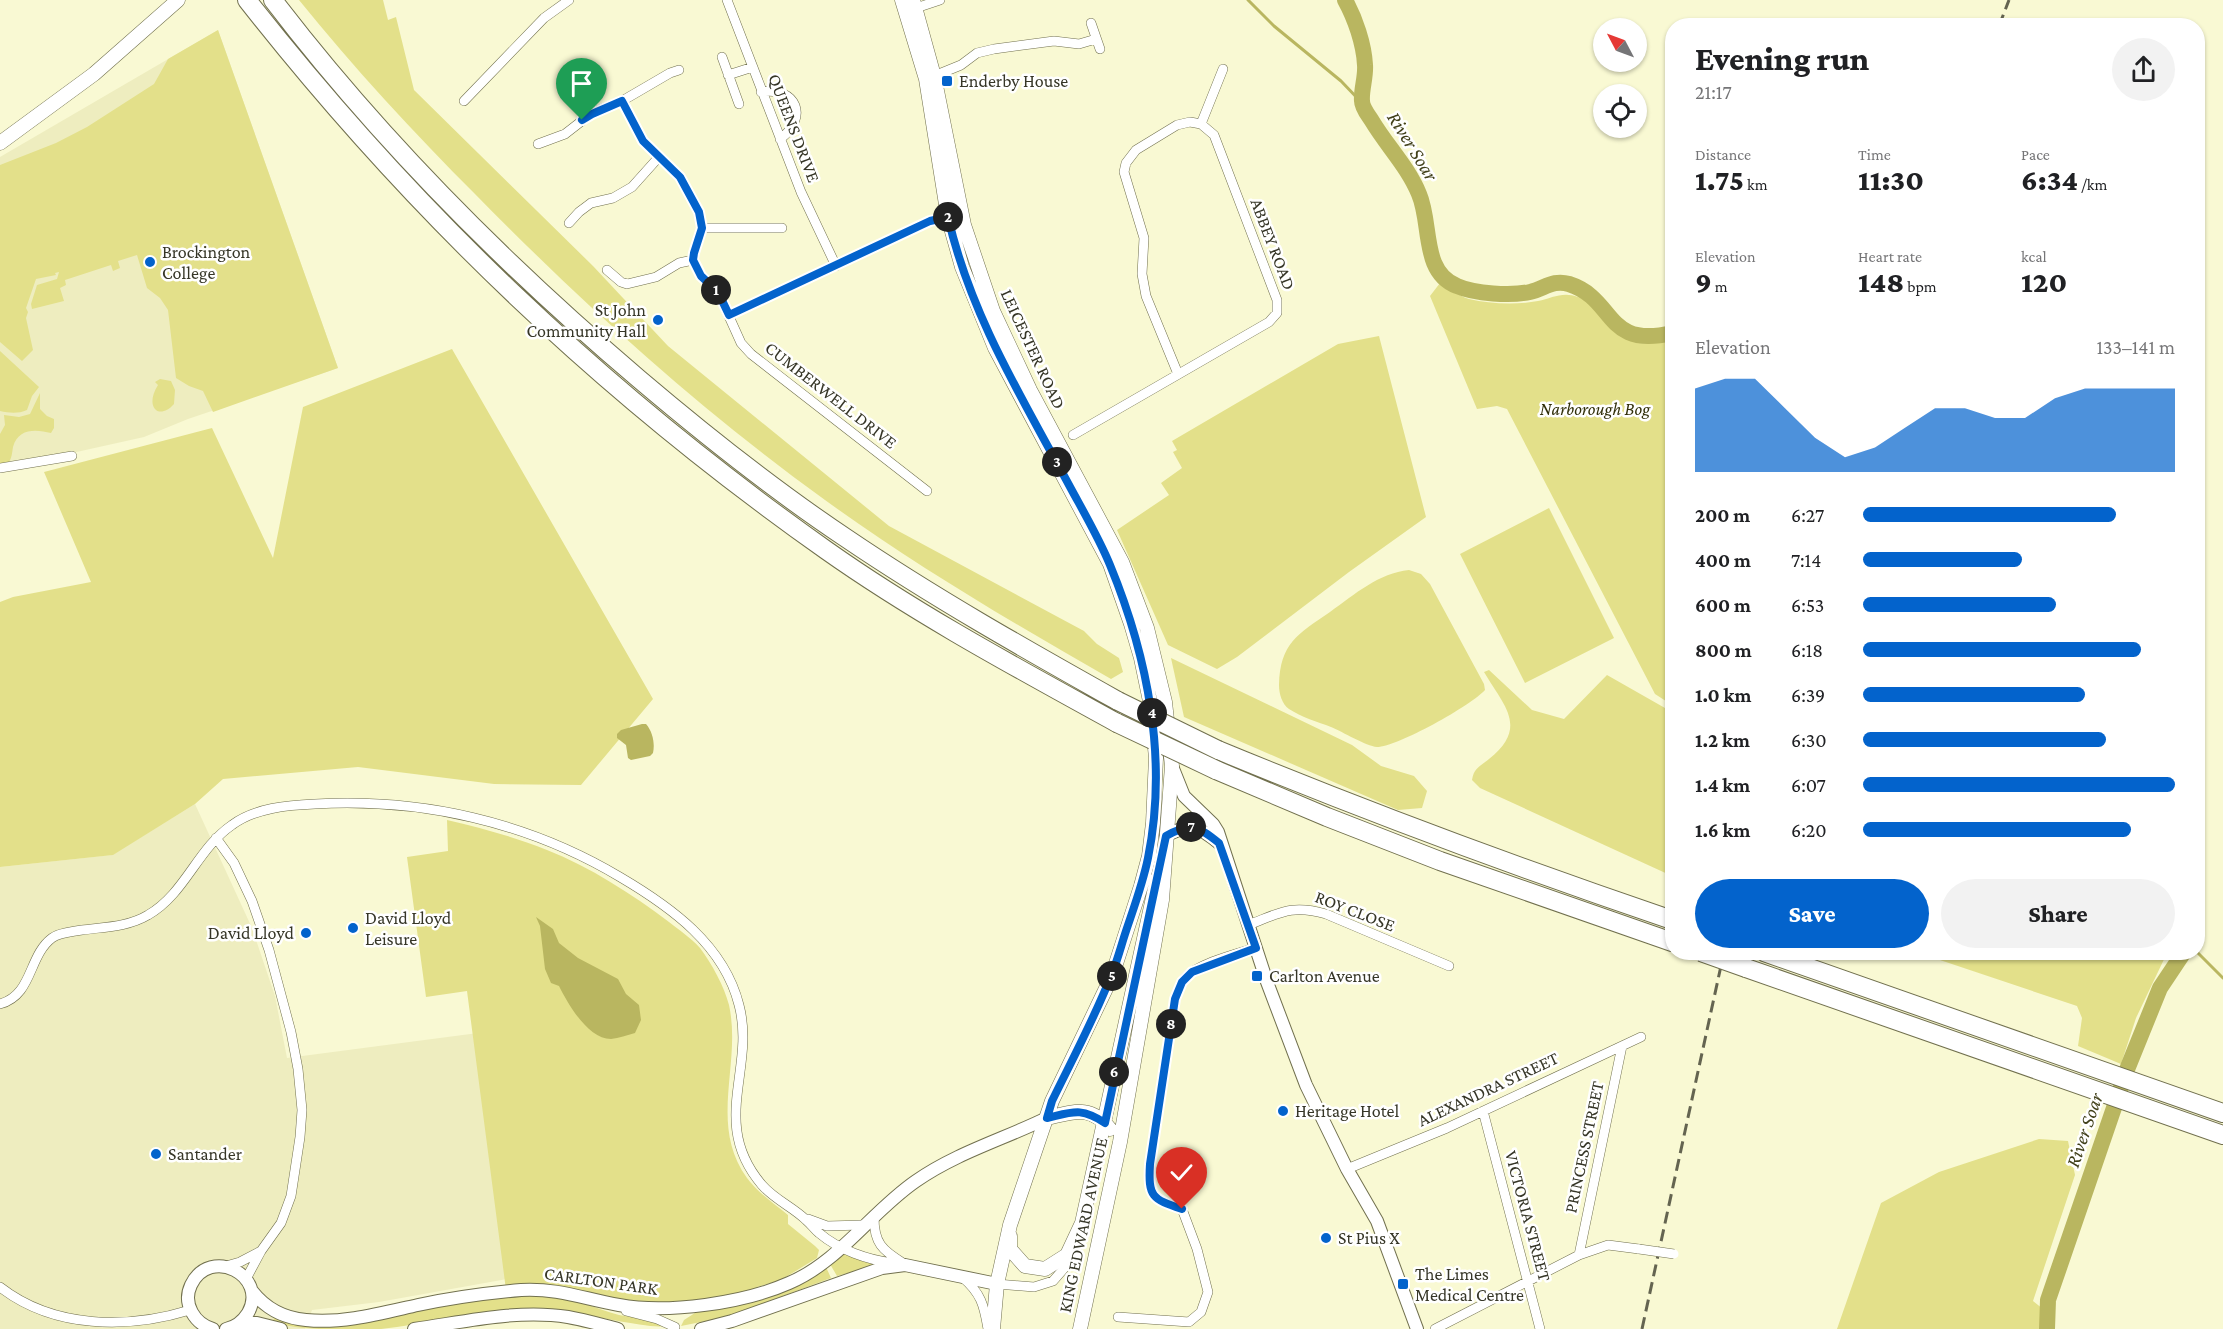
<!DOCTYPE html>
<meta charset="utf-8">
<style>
:root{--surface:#fff;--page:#f2f2f2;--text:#202124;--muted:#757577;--accent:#0363cc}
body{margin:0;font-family:"Crimson Pro",serif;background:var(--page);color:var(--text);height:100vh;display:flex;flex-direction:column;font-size:22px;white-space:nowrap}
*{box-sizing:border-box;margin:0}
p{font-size:20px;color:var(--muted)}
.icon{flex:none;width:33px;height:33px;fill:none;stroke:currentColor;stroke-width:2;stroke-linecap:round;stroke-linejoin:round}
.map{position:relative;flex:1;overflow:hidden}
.details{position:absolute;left:1665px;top:18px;width:540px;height:942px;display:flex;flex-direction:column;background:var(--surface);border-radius:24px;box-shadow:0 2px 4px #0004}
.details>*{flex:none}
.needle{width:39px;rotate:311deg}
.buttons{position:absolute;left:1593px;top:18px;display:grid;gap:12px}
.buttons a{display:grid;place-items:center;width:54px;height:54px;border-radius:50%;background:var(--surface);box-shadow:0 2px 4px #0004;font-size:30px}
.pin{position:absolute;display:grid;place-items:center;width:51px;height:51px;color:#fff;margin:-62px -26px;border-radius:50% 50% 50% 0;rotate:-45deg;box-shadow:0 0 6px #0007}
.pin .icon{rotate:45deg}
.km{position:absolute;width:30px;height:30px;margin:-15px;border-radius:50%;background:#222;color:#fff;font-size:16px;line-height:30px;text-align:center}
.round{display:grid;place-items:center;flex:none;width:63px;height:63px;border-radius:32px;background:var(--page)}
.headline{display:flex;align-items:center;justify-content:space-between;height:102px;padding:0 30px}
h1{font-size:33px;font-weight:800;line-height:45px}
.metrics{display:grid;grid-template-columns:repeat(3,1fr);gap:9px;height:102px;padding:6px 30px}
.metrics div{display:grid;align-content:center}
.metrics b{font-size:30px;font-weight:800}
.metrics small{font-size:16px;font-weight:400}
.metrics p{font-size:16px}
.chart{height:168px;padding:12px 30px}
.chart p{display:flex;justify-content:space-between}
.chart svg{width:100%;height:108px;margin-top:6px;fill:var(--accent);opacity:.7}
.cta{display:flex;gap:12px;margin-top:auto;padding:12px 30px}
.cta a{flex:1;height:69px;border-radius:36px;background:var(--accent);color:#fff;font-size:24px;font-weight:800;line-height:69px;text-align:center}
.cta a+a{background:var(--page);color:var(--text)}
ul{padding:0 30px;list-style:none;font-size:20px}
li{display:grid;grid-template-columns:96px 72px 1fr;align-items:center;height:45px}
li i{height:15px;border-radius:8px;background:var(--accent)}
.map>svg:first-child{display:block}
</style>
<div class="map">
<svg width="2223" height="1329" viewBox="0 0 2223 1329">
<rect width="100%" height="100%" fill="#f9f9d3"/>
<path fill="#eeedbf" d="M218,30L338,368L188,419L144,437L72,453L0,464V157Z
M195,804L252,928L275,996L287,1058L478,1033L507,1279L379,1302L312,1310L305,1329H0V867L112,855Z"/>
<path fill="#e3e08a" d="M299,0H383L388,20L396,17L414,90L593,266L668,346L889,526L1084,631L1097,644L1119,658L1123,672L1111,679C1013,623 916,566 825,500C699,409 584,305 475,194C413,132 354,68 299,0Z
M218,30L338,368L213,412L203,391L189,386L176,378L168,310L160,298L147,288L137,255L118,261L120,268L113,271L111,265L65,280L66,285L60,288L64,301L32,309L31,304L37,285L57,279L59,272L55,273L56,275L36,279L26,308L28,312L26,318L33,350L22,361L0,342V165L56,143L87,127L154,84L168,59Z
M1440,283C1449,288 1459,296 1469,299C1490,304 1517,305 1538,301C1552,298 1563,291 1578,297C1603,306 1612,340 1640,343C1650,344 1663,341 1672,339V705L1655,694L1507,409L1497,406L1477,409L1430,296Z
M1379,336L1426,517L1349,572L1237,657L1217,669L1168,645L1117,530L1169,495L1161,483L1182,468L1173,452L1177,450L1172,441L1338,344Z
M452,349L653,699L581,785L494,784L358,767L223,779L195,804L113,855L0,867V602L13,597L91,582L44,472L212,428L273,558L303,407Z
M0,351L39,387L32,396L27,410C18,414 9,413 0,411Z
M160,379L171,381L175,390L174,404C159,421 144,407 158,385L155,382Z
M40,393V409L47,416L54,419V428L51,433C36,429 18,428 13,447C12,453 12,457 9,462L0,464V434L5,425L4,415L19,417L30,414Z
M1549,508L1614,638L1525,683L1460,554Z
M1409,570L1421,574L1430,584L1484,684L1485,690C1472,705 1397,747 1377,747C1366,746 1343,732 1331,727C1318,722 1301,717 1289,709C1282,704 1279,694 1279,685C1280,643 1298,634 1330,612C1355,594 1379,573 1409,570Z
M1171,658L1352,745L1381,766L1414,776L1427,791L1422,808L1398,810L1184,717Z
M1489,670L1532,710L1564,719L1607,675L1672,712V876L1480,788L1472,780C1474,768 1479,767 1489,759C1529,727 1504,706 1484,672Z
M447,820C481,828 515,837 547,850C590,867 632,894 669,922C679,930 691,938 700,948C712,964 724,986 729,1005C742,1064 708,1124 747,1178C757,1192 775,1204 788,1215V1224L815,1246L819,1250L817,1258L781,1280L757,1287L755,1292L706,1301L636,1304L506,1290L467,991L426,997L407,857L448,851Z
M1919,953H2167L2136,1018L2121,1064L2078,1046L2082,1018L2077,1006Z
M2039,1139L2068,1141L2075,1175L2033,1301L2048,1313V1329H1837L1881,1203L1939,1172Z
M843,1251L880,1264L837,1276L830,1264Z
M826,1267L831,1278L726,1317L681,1326L684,1320L698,1311Z
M551,1295C575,1298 596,1309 619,1315C634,1318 651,1318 664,1326C651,1329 590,1315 571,1312C508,1301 444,1322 381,1329C366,1329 350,1329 335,1329C313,1329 293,1329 273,1321L274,1318L289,1323L513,1296Z"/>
<path fill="#b9b660" d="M642,724H646C653,732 655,744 653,753L650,756L631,760L628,758L626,745L617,738V734L621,730Z
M536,917L553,929L559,943L578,958L618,979L626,994L639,1005L641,1020L635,1033C627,1035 619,1038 611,1039C588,1039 568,1004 559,986L551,983L545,969L540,926Z"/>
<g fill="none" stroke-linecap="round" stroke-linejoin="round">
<path stroke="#b9b660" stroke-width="3" d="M1248,0L1274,26L1341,81L1362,103
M2197,952L2223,978"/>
<path stroke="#b9b660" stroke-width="16" d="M1345,0C1355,18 1364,44 1365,65C1366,77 1361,90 1362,101C1362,108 1369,116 1372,121C1387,146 1408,167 1419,194C1432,224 1421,272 1457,286C1475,294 1511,296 1530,292C1544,289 1553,279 1569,284C1616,299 1604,349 1672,333
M2047,1329L2048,1300L2128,1067L2160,988L2184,952"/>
<defs>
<path id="minor" d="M727,0L801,192L836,266
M916,8L940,0
M1091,23L1100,49
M722,57L739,104
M679,70L670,73L622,101L643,141L680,177L699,212L702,228L694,253L693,260L701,276L718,292L741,343L751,354L927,491
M728,75L753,67
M934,76L961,65L977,53L994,49L1054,41L1079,44L1096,39
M761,92C797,86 809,118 780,139
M464,101L544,18L569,0
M538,144L565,134L592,113L622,101
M569,223L579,212L591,203L613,198L632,187L658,158
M702,228H782
M607,270L621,282L627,284L656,277L679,263L693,260
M729,315L930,221L948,217
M1178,374L1146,296L1142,274L1144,238L1124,172L1126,163L1136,150L1177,125L1190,122L1201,124
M1073,435L1269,322L1277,313V300L1214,135L1201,124L1223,69
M0,468L72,456
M216,838L234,863L252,901L269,950L291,1032L298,1069L302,1110L300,1137L291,1196L281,1223L261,1251L246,1279
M1248,925C1280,913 1291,904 1326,914L1449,966
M0,1004C33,995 28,956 52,938C60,932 72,932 82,930C104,927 128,927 148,915C185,894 197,849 232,825C255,808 288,805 315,804C422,798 528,822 620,877C671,907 724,945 739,1005C756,1069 709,1123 762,1185C775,1200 793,1207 806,1220C811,1224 814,1229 819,1233C839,1250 868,1260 893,1263
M1483,1111L1540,1329
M1347,1169L1447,1128L1641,1037
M874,1217C874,1243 882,1250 903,1263
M808,1219L827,1226L863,1225
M1579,1255L1622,1046
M226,1266L240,1262L261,1251
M962,1277C981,1293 984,1305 988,1329
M997,1284L1034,1287L1053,1281L1074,1257L1078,1243
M0,1287C54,1329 128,1329 190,1310
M626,1311L657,1319L675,1327
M1118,1317L1189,1322L1201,1312L1208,1292L1197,1249L1182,1209C1152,1199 1148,1197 1150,1164L1175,1000C1178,992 1180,984 1185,978C1199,963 1236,954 1255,948
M1435,1329L1579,1255L1608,1245L1639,1249"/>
<path id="tertiary" d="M1172,766L1184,796L1213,824L1218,832L1267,982L1306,1085L1347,1169L1377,1221L1417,1329
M1166,836C1191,822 1198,826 1219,843
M252,1291C266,1309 283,1318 306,1320C343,1324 382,1313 418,1305C451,1298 487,1293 521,1290C559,1288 584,1299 619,1305C668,1314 744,1303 789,1283C839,1262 872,1211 916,1181C956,1153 1004,1139 1047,1118
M240,1323H257L281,1329
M213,1329C195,1324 182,1304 191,1285C210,1245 269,1276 248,1313C243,1321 236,1327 226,1329
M414,1329C464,1322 517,1309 568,1317C585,1320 602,1325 618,1329
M701,1329L732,1321L882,1268L905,1265L997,1284"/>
<path id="secondary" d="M902,0L926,79L948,217L962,267L995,348L1110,564L1131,624L1141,658L1151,706L1156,758L1153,823L1149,856L1141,886L1112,976L1052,1101L1010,1225L997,1284L993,1329
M913,0L934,76L964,225L993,311L1030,390L1122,562L1147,628L1165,702L1172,766L1162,900L1120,1142L1080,1329
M0,143L94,74L178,0
M1047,1118C1073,1112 1090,1104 1110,1129
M1010,1236V1249L1025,1266L1045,1269L1067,1255L1082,1223L1157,879"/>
<path id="motorway" d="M247,0C415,214 604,393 826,550C918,615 1019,669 1117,723
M273,0C380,140 505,265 639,379C705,435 774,490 846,538C933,597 1025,649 1118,701
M1218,750C1368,812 1519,868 1672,920
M1216,770L1327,817L1440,861L1672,942
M1764,952L2223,1113
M1746,968L2223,1135"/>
</defs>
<use href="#minor" stroke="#71704e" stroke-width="10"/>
<use href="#tertiary" stroke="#71704e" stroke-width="14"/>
<use href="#secondary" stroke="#71704e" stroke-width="15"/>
<use href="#motorway" stroke="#71704e" stroke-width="20"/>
<use href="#minor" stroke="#fff" stroke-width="9"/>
<use href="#tertiary" stroke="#fff" stroke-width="12"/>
<use href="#secondary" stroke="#fff" stroke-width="14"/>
<use href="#motorway" stroke="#fff" stroke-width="18"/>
<path stroke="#646450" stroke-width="3" stroke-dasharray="12 6" stroke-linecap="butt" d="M1999,26L2009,0
M1642,1329L1724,952"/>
<defs>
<path id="minor-bridge" d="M1639,1249L1674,1254"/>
<path id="motorway-bridge" d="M1118,701L1218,750
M1117,723L1216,770
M1701,952L1746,968"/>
</defs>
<use href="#minor-bridge" stroke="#71704e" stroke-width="10" stroke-linecap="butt"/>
<use href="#motorway-bridge" stroke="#71704e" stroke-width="20" stroke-linecap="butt"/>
<use href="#minor-bridge" stroke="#fff" stroke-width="9"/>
<use href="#motorway-bridge" stroke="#fff" stroke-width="18"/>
</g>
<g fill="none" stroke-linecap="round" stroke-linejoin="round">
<defs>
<path id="route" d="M582,120L592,114L622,101L643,141L680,177L699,212L702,228L694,253L693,260L701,276L718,292L729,315L930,221L948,217C970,314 1022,398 1069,485C1083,511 1099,538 1110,565C1148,657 1168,760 1148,858C1143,883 1134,907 1126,931C1121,946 1117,962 1111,976C1094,1019 1072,1060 1052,1101L1047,1118C1073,1112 1081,1107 1105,1123L1166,836C1191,822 1198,826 1219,843L1256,948L1192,972L1182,982L1175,999L1150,1164C1148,1197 1152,1199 1182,1209"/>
</defs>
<use href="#route" stroke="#fff" stroke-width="12"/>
<use href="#route" stroke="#0363cc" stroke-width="8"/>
</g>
<g fill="#0363cc" stroke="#fff" stroke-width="2">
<rect x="941" y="75" width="12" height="12" rx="3"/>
<circle cx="150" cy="262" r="6"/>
<circle cx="658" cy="320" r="6"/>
<circle cx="353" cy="928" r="6"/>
<circle cx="306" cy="933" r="6"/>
<rect x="1251" y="970" width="12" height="12" rx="3"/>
<circle cx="1283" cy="1111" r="6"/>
<circle cx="156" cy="1154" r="6"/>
<circle cx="1326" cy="1238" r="6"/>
<rect x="1397" y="1278" width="12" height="12" rx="3"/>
</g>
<g text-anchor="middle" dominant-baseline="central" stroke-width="5" stroke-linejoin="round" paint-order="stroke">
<g font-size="18" fill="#363627" stroke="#fff" text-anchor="start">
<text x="959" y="81">Enderby House</text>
<text x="162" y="252">Brockington<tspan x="162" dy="21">College</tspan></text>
<text x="646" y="310" text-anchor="end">St John<tspan x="646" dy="21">Community Hall</tspan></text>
<text x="365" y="918">David Lloyd<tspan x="365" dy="21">Leisure</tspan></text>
<text x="294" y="933" text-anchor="end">David Lloyd</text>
<text x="1269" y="976">Carlton Avenue</text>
<text x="1295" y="1111">Heritage Hotel</text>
<text x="168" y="1154">Santander</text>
<text x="1338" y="1238">St Pius X</text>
<text x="1415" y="1274">The Limes<tspan x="1415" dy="21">Medical Centre</tspan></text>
</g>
<g font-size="18" fill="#363627" stroke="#fff">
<text transform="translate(794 128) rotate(69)">QUEENS DRIVE</text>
<text transform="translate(1273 244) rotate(69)">ABBEY ROAD</text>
<text transform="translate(1033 349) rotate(65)">LEICESTER ROAD</text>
<text transform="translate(831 395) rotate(38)">CUMBERWELL DRIVE</text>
<text transform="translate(1355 911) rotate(21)">ROY CLOSE</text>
<text transform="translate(1488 1089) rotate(-25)">ALEXANDRA STREET</text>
<text transform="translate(1584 1147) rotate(-78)">PRINCESS STREET</text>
<text transform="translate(1528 1216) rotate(75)">VICTORIA STREET</text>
<text transform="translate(1083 1225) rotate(-78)">KING EDWARD AVENUE</text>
<text transform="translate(601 1281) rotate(8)">CARLTON PARK</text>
</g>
<g font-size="18" font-style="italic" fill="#312f09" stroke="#fff">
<text x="1595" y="409">Narborough Bog</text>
</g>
<g font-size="20" font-style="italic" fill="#41401a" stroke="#fff">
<text transform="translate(1413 146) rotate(58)">River Soar</text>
<text transform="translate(2084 1130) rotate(-71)">River Soar</text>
</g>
</g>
</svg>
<div class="buttons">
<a><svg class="needle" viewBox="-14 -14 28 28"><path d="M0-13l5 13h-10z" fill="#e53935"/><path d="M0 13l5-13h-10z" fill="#757577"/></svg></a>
<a><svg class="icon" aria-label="locate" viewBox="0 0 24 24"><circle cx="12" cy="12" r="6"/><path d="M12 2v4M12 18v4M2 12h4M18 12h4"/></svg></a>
</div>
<div class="pin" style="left:582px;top:120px;background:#1e9e55"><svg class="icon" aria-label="arrive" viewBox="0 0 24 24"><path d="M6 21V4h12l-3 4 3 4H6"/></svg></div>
<div class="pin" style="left:1182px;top:1209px;background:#d93025"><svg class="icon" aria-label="check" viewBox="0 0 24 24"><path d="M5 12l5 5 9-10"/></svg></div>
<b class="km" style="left:716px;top:290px">1</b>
<b class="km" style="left:948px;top:217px">2</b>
<b class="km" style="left:1057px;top:462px">3</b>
<b class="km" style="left:1152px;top:713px">4</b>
<b class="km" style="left:1112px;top:976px">5</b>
<b class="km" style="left:1114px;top:1072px">6</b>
<b class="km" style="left:1191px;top:827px">7</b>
<b class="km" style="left:1171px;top:1024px">8</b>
<section class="details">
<div class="headline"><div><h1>Evening run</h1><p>21:17</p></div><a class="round"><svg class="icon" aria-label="share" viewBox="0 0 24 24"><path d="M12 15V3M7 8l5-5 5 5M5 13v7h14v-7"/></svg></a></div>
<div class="metrics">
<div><p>Distance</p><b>1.75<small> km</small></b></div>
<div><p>Time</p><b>11:30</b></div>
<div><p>Pace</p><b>6:34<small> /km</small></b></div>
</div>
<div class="metrics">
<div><p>Elevation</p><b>9<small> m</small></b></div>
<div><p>Heart rate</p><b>148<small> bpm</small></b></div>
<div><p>kcal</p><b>120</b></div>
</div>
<div class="chart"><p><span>Elevation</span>133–141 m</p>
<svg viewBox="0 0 160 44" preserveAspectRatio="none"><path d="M0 44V10L10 6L20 6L30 18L40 30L50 38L60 34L70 26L80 18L90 18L100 22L110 22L120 14L130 10L140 10L150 10L160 10V44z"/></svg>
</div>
<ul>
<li><b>200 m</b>6:27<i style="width:81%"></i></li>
<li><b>400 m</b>7:14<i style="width:51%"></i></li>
<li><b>600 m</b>6:53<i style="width:62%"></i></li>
<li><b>800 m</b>6:18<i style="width:89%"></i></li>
<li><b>1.0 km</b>6:39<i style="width:71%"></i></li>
<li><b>1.2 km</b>6:30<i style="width:78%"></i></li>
<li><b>1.4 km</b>6:07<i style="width:100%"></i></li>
<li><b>1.6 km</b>6:20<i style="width:86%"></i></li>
</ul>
<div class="cta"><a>Save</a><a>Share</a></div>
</section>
</div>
